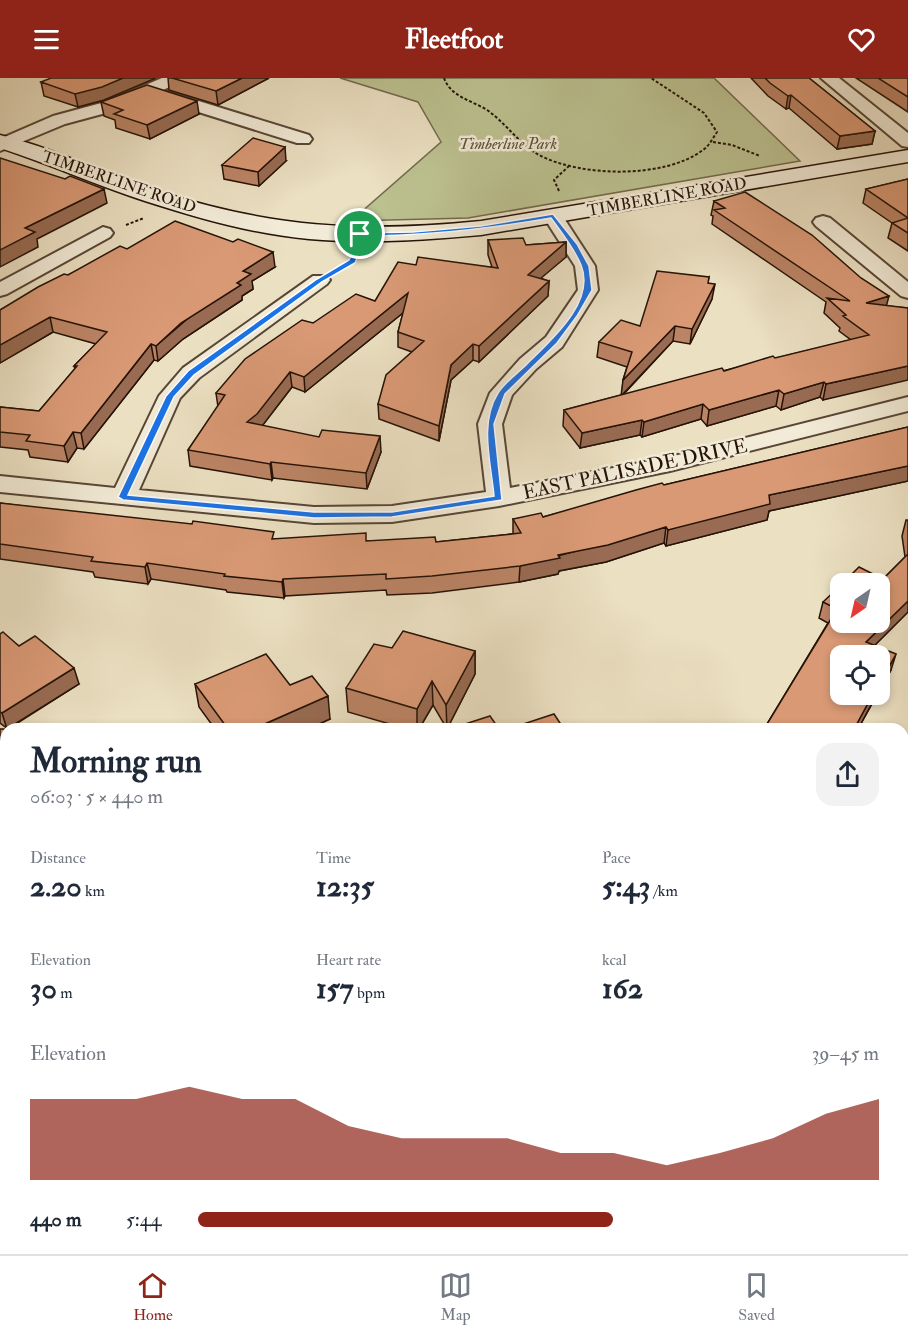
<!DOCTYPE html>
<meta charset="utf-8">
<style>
:root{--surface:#fff;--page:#f2f2f3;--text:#1f2937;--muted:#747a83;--line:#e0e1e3;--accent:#8f2418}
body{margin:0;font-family:"IM FELL Double Pica",serif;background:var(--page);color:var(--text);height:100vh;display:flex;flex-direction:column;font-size:22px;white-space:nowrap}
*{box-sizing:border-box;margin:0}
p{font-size:20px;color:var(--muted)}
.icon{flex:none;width:33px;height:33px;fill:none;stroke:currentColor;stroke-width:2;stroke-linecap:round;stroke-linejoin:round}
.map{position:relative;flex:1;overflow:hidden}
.side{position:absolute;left:0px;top:645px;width:909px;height:531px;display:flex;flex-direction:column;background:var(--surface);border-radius:18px 18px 0 0;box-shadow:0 3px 9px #0003}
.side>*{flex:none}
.needle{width:39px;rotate:214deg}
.tools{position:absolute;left:830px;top:495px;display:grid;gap:12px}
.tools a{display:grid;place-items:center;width:60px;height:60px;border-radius:12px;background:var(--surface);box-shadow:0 3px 9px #0003;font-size:30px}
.pin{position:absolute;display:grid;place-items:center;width:51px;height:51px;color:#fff;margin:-26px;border:3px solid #fff;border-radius:50%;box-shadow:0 2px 6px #0007}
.round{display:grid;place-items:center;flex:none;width:63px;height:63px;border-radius:18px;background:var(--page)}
.head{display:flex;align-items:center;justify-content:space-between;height:102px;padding:0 30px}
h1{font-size:33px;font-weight:700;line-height:45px}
.figures{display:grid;grid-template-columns:repeat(3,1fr);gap:9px;height:102px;padding:6px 30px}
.figures div{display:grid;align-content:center}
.figures b{font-size:30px;font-weight:700}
.figures small{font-size:16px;font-weight:400}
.figures p{font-size:16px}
.chart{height:168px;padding:12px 30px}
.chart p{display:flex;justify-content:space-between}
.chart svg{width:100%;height:108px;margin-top:6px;fill:var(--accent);opacity:.7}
ul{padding:0 30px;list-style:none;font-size:20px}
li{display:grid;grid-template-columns:96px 72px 1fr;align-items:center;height:45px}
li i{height:15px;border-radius:8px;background:var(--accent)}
header{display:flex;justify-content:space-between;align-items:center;height:78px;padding:0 30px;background:var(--accent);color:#fff;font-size:27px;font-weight:700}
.menu{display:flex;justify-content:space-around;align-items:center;height:84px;border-top:2px solid var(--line);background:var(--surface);font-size:16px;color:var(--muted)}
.menu a{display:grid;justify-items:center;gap:3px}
.menu .on{color:var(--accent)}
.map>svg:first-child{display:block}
</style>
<header><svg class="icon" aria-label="menu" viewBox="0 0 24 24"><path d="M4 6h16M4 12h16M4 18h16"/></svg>Fleetfoot<svg class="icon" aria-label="heart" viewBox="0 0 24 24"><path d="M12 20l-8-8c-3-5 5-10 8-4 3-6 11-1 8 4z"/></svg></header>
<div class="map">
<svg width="908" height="1176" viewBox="0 0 908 1176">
<rect width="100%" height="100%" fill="#ebe0c2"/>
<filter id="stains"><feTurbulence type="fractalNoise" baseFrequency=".00333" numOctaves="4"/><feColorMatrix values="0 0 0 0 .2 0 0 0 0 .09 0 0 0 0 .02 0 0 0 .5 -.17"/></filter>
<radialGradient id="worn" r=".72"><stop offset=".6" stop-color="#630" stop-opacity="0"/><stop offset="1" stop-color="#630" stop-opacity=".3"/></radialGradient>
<path fill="#bcc190" stroke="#716a4c" stroke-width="1.5" d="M340,0H714L800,83L468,140L351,143L441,64L418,24Z"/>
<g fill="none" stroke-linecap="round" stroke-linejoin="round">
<defs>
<path id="street" d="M162,0H184L182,3L163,12L309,57L312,61L309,65H297L154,20L152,16L117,32L65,46L0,73V61L53,38L105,24Z
M821,0H839L908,55V69L902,68Z
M553,132L560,134L595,188L598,212L562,269L536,291L512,317L502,346L510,410L670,379L908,319V333L670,393L499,428L392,444L314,445L0,414V398L115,410L159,318L183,290L313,198H327L330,202L327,206L199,300L180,320L139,412L314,429L392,428L486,414L478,346L490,315L520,281L546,259L578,212L575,188L543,138L546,134Z
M823,138L830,140L908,204V220L901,218L816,148L813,144L816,140Z
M103,149L110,151L113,155L110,159L7,216L0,218V204Z
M908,718V753L903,754V719Z
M0,1092L6,1094V1133L0,1131Z
M71,1170H115L117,1176H73Z
M706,1170H747L745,1176H704Z"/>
<path id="secondary" d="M0,57C54,70 105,96 158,113C272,150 363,155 481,143L908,72V84L481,157C424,162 366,166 309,161C253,156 198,140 145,123C96,107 49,86 0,70Z"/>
</defs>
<use href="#street" stroke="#574636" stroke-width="4"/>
<use href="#secondary" stroke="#261307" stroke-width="3"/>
<path stroke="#261307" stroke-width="2" stroke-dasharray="3 2" stroke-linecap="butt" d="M444,0C451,19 471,22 487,32C506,45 519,66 539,77C581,99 664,101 703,72C709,68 713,60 717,54L704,35L651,0
M713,64L732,67L760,78
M559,113L554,102L570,87
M126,147L144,140
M341,190L354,180"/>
<use href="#street" fill="#f2ebd7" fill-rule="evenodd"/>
<use href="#secondary" fill="#f2ebd7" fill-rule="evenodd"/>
</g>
<path fill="#bb8465" stroke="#261307" stroke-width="1.5" d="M168,0H269L218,27L169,12Z
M751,0H809L875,53L872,66L837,71L789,30L786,31L768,18Z
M856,0H908V34Z
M41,4L104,22L78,29L44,18Z
M101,24L199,36L150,61L116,50L115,42L104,38Z
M286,83L259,108L224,101L222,87Z
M908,101V173L888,160L892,145L863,125L866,111Z
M714,123L886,228L908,230L823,322L820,319L781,332L776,328L707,348L701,341L642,359L640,357L580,370L563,348L564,332L622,317L623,302L627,289L597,279L599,264L640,248L709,199L708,205L712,221L690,266L673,263L623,317L851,262L839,253L840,250L824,235L826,224L712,146L713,138L711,137Z
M488,162L526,167L566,164V179L540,200L549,203L548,218L479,284L473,282L451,302L439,363L379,341L378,326L412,274L398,269V254L403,235L305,314L292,309L262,348L381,374L367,411L273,400L272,402L190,388L188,372L218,329L216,315L313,245L375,223L416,187L492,189L488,177Z
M127,171L275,189L252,203L253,211L242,218V222L183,261L158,283L154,282L84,371L77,370L68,384L30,379L28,372L0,369V329L39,333L75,291L74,288L96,266L53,254L0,285V232L68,197Z
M908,349V403L769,433L767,442L666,468L664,465L606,484L559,493L558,496L519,504L432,515L387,517L386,512L285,518L284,520L227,514L226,512L151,501L148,506L95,499L93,494L0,481V425L275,461L436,464L513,456V441L543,439L664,407Z
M906,442H908V534L874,568L891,592L858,651H764L828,545L819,540L823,524L883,501L905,479L902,458Z
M0,556L79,606L8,651L0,645Z
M392,570L475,573V596L447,651L433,627L419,651H407L348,634L346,610Z
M195,606L290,607L330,641L308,651H215L199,629Z
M6,945V1042L0,1038V951Z
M908,1030V1176H900L889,1170H903V1041Z
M228,1170H326L322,1176H236Z
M504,1170H620L617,1176H593L591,1175V1176H513Z"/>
<path fill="#986b52" stroke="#261307" stroke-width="1.5" d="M123,0H156L104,22L78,29L75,16Z
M242,0H269L218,27L216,13Z
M791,17L789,30L786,31L788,18Z
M197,23L199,36L150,61L147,47Z
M875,53L872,66L837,71L840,58Z
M285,69L286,83L259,108L258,94Z
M104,111L107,125L37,161L38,169L0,189V172L25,150Z
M566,164V179L527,212L528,197Z
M273,174L275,189L252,203L253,211L242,218V222L183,261L158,283L156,268L243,193Z
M549,203L548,218L479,284V268Z
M715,206L712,221L690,266L692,251Z
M408,215L409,230L305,314L304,299Z
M889,218L885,233L866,225Z
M50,239L53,254L0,285V267Z
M675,248L673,263L621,318L623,302Z
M151,266L154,282L84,371L81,355Z
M473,266V282L451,302L439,363V348L451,287Z
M908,288V302L823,322L826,306Z
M290,294L292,309L259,352L247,344Z
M824,304L820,319L781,332L784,316Z
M779,312L776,328L707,348L709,332Z
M703,326L701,341L642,359L644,344Z
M642,342L640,357L580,370L582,355Z
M73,354L77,370L68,384L64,368Z
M380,358L381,374L367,411L366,395Z
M271,384L273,400L272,402L270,386Z
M908,388V403L769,433L767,442L666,468L668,452L769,417Z
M666,449L664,465L606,484L559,493L558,496L519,504L520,488Z
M147,485L151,501L148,506L145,489Z
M283,501L285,518L284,520L282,504Z
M908,523V534L864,578L866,564Z
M475,573V596L447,651L446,627Z
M896,576L891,592L879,613V607Z
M74,590L79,606L7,651L2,635Z
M432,603L433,627L419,651H417V631Z
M873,616H877L858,651H854Z
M328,618L330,641L308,651H253Z
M6,713V743L0,753V723Z
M287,1170H294L295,1176H283Z
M309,1170H326L322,1176H308L307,1173Z
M588,1170H592L591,1176H585Z
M615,1170H620L617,1176H613Z"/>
<path fill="#d99975" stroke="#261307" stroke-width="1.5" d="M51,0H123L102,9L75,16L41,4Z
M172,0H242L216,13Z
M765,0H809L875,53L840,58L791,17L788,18L770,5Z
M878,0H908V19Z
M147,7L197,23L147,47L114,36L123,32L101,24Z
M253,60L285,69L258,94L222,87Z
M0,80L65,101L70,98L104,111L25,150L35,154L0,172Z
M908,101V140L866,111Z
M745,114L812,157L861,200L889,218L866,225L908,230V288L826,306L824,304L784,316L779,312L709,332L703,326L644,344L642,342L582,355L564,332L722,290L724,293L773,278L775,280L869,257L843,238L846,237L827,220L850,223L714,132L725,130L714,123Z
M908,140V155L892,145Z
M175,143L233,164L238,161L273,174L243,193L251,196L237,205L241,207L181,245L156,268L151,266L81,355L73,354L64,368L26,363L30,357L0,354V329L39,333L77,288H74L107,254L50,239L0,267V232L38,209L64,196L68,197L120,168L127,171Z
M523,160L526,167L566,164L528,197L549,203L479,268L473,266L451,287L439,348L378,326L386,297L424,263L398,254L408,215L304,299L290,294L257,336L247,344L319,359L322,352L380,358L366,395L271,384L270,386L188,372L225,317L216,315L245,281L302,242L313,245L356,216L375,223L398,184L416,187L418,179L498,190L488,162Z
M657,193L709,199L708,205L715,206L692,251L675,248L623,302L632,274L599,264L621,242L640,248Z
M908,349V388L769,417L770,426L668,452L666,449L608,467L558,477L560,480L520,488L432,498L386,501V496L283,501L282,504L224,498L225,496L147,485L145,489L91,483L93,479L0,466V425L192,446L193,443L274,454L272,461L366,455V463L435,459L436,464L521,455L513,441L541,435L543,439L636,412L662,405L664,407Z
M908,476V523L866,564L896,576L879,607V578H840V616H873L854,651H764L837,531L823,524L840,508V544H879V506H842L859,489L883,501Z
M403,553L475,573L446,627L432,603L417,631L346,610L374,566L392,570Z
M3,554L19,568L35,558L74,590L2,635L0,634V556Z
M266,576L290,607L312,598L328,618L253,651H228L195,606Z
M554,636L564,651H508Z
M490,638L499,651H460L459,648Z
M0,651H6V713L0,723Z
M6,945V1030L0,1026V951Z
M908,1032V1088L903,1086V1044Z
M908,1099V1156L903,1153V1111Z
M908,1165V1176H904Z
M251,1170H287L283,1176H260Z
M521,1170H588L585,1176H516Z"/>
<path fill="#1a73e8" stroke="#fff" stroke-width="1.5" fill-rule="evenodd" d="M553,136L577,166L589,188L592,212L577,238L557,265L505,316L494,346L502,422L392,439L314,440L123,422L118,419L166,318L188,293L317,201L349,182L355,171L357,155L413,154L481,148ZM551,140C562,155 574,170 581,187C596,224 551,262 527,286C518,295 505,304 498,315C479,345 491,385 494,418L392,434H314L128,417L174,319L194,297L322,204L355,185L361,171L363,158C427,158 488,151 551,140Z"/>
<g text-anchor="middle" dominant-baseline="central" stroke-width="5" stroke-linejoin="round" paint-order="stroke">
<g font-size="16" font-style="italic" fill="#5a5037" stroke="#f2ebd7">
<text x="508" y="66">Timberline Park</text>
</g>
<g font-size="16" fill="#261307" stroke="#f2ebd7">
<text transform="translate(119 104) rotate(19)">TIMBERLINE ROAD</text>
<text transform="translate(667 119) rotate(-10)">TIMBERLINE ROAD</text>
</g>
<g font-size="20" fill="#261307" stroke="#f2ebd7">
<text transform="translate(635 391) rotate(-12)">EAST PALISADE DRIVE</text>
</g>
</g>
<rect width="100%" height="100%" filter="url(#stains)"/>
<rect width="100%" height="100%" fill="url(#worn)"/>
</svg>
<div class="tools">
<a><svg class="needle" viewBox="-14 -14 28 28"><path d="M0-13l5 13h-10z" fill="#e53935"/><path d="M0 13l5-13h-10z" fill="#747a83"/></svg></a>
<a><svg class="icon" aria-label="locate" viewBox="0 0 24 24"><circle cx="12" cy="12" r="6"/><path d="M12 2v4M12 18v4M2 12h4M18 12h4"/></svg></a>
</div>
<div class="pin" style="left:360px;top:156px;background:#1e9e55"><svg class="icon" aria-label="arrive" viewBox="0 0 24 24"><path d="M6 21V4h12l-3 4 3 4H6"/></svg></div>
<section class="side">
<div class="head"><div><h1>Morning run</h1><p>06:03 · 5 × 440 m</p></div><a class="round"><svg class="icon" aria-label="share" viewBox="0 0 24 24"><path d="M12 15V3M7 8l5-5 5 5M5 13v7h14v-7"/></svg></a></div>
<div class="figures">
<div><p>Distance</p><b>2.20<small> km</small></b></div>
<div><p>Time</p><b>12:35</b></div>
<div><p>Pace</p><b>5:43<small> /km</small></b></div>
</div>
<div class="figures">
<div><p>Elevation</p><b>30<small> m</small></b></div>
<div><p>Heart rate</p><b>157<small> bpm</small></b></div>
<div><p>kcal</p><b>162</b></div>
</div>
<div class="chart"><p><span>Elevation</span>39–45 m</p>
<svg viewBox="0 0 160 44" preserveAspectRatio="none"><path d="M0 44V11L10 11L20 11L30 6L40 11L50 11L60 22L70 27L80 27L90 27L100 33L110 33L120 38L130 33L140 27L150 17L160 11V44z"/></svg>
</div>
<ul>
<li><b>440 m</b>5:44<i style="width:61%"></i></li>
</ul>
</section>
</div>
<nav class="menu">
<a class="on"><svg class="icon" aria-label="home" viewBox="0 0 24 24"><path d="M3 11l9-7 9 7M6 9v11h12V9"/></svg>Home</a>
<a><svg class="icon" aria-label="map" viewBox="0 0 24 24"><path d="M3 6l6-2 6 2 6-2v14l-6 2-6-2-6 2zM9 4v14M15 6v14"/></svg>Map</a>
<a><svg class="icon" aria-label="saved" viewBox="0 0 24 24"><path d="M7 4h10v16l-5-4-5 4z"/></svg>Saved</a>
</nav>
